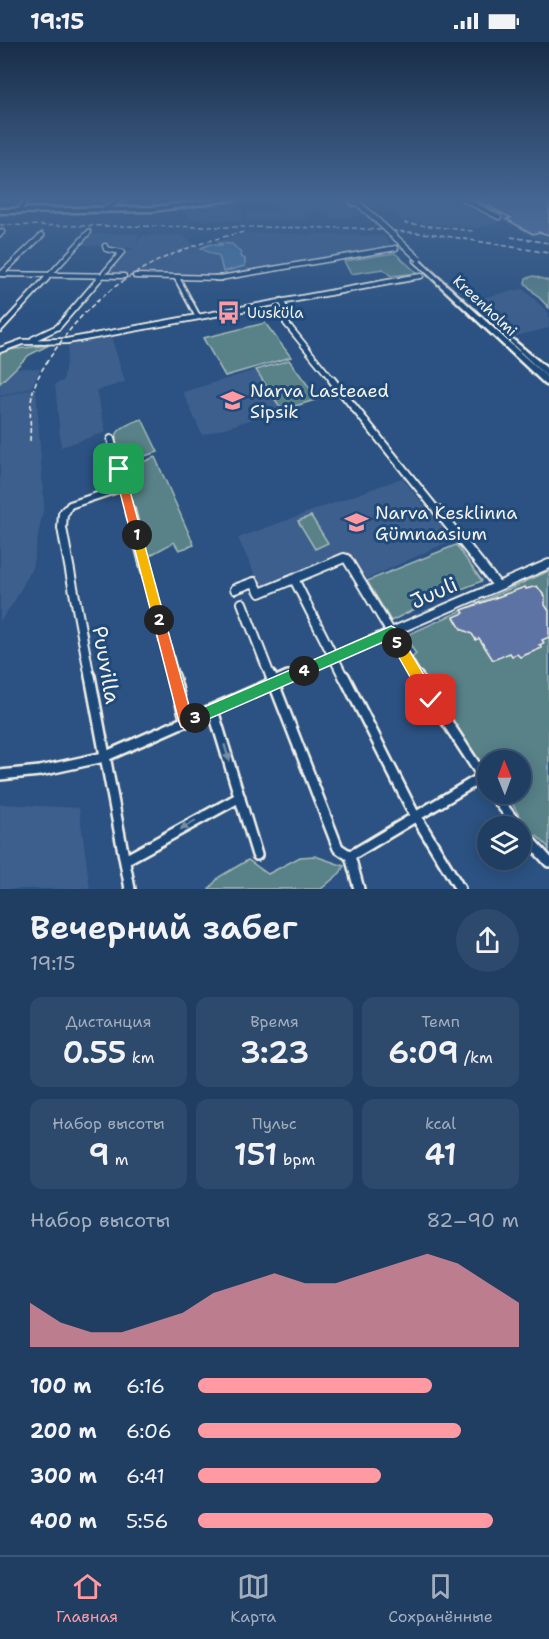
<!DOCTYPE html>
<html lang="ru">
<meta charset="utf-8">
<style>
:root{--surface:#203e62;--page:#2d496b;--text:#f1f3f6;--muted:#a2aebe;--line:#3d5777;--accent:#ff9aa2}
body{margin:0;font-family:"Shantell Sans",sans-serif;background:var(--page);color:var(--text);height:100vh;display:flex;flex-direction:column;font-size:22px;white-space:nowrap}
*{box-sizing:border-box;margin:0}
p{font-size:20px;color:var(--muted)}
.icon{flex:none;width:33px;height:33px;fill:none;stroke:currentColor;stroke-width:2;stroke-linecap:round;stroke-linejoin:round}
.map{position:relative;height:847px;overflow:hidden}
.sheet{display:flex;flex-direction:column;background:var(--surface);flex:1}
.sheet>*{flex:none}
.needle{width:39px;rotate:359deg}
.tools{position:absolute;left:477px;top:708px;display:grid;gap:12px}
.tools a{display:grid;place-items:center;width:54px;height:54px;border-radius:50%;background:var(--surface);box-shadow:0 3px 15px #0003,0 0 0 2px var(--line);font-size:30px}
.pin{position:absolute;display:grid;place-items:center;width:51px;height:51px;color:#fff;margin:-26px;border-radius:12px;box-shadow:0 3px 9px #0006}
.km{position:absolute;width:30px;height:30px;margin:-15px;border-radius:50%;background:#222;color:#fff;font-size:16px;line-height:30px;text-align:center}
.round{display:grid;place-items:center;flex:none;width:63px;height:63px;border-radius:32px;background:var(--page)}
.headline{display:flex;align-items:center;justify-content:space-between;height:102px;padding:0 30px}
h1{font-size:33px;font-weight:600;line-height:45px}
.figures{display:grid;grid-template-columns:repeat(3,1fr);gap:9px;height:102px;padding:6px 30px}
.figures div{display:grid;align-content:center;border-radius:12px;background:var(--page);text-align:center}
.figures b{font-size:30px;font-weight:600}
.figures small{font-size:16px;font-weight:400}
.figures p{font-size:16px}
.chart{height:168px;padding:12px 30px}
.chart p{display:flex;justify-content:space-between}
.chart svg{width:100%;height:108px;margin-top:6px;fill:var(--accent);opacity:.7}
ul{padding:0 30px;list-style:none;font-size:20px}
li{display:grid;grid-template-columns:96px 72px 1fr;align-items:center;height:45px}
li i{height:15px;border-radius:8px;background:var(--accent)}
.status{display:flex;justify-content:space-between;align-items:center;height:42px;padding:0 30px;background:var(--surface);direction:ltr}
.status svg{height:16px;fill:currentColor}
.dock{display:flex;justify-content:space-around;align-items:center;height:84px;border-top:2px solid var(--line);background:var(--surface);font-size:16px;color:var(--muted)}
.dock a{display:grid;justify-items:center;gap:3px}
.dock .selected{color:var(--accent)}
.map>svg:first-child{display:block}
</style>
<div class="status"><b>19:15</b><svg viewBox="0 0 49 12"><path d="M0 12V9h3v3zM5 12V6h3v6zM10 12V3h3v9zM15 12V0h3v12zM26 1h20v11H26zM47 4h2v5h-2z"/></svg></div>
<div class="map">
<svg width="549" height="847" viewBox="0 0 549 847">
<rect width="100%" height="100%" fill="#2b5282"/>
<filter id="ink" filterUnits="userSpaceOnUse"><feTurbulence type="fractalNoise" baseFrequency=".0167" numOctaves="2"/><feDisplacementMap in="SourceGraphic" scale="12" xChannelSelector="R" yChannelSelector="G"/><feConvolveMatrix kernelMatrix="1 2 1 2 8 2 1 2 1" color-interpolation-filters="sRGB"/></filter>
<g filter="url(#ink)">
<path fill="#3e5f8e" d="M269,157H345L363,174L327,177L318,166L319,169L304,172L309,177L247,179L246,172L294,169H279Z
M396,157H461L501,180L476,186L400,178L379,160Z
M465,157H549V199L533,195Z
M234,159L244,173L241,179L190,178L183,167Z
M246,191L383,194L395,206L214,235L106,231L127,208H133L134,206L117,207L115,204L82,203L90,192H139L136,203L142,194L182,193L197,205Z
M523,247L549,271V286L513,295L471,258Z
M111,294L125,340L96,349L106,390L61,405L55,342L63,339L69,302Z
M0,327L27,326L40,327L31,346L0,354Z
M256,328L282,368L202,393L183,350Z
M36,346L44,463L32,526L14,560L0,579V355Z
M402,436L452,498L367,537L350,511L262,548L238,496Z
M0,762L79,766L90,847H0Z"/>
<path fill="#588188" stroke="#a6b9b8" stroke-width="1.5" d="M395,211L417,231L391,234L383,227L351,232L344,219Z
M534,234L549,239V266L525,241L526,236Z
M265,281L291,315L225,334L203,296Z
M49,303L29,313L0,341V309Z
M289,318L318,357L282,368L256,328Z
M142,377L158,410L121,421C110,393 114,386 142,377Z
M155,415L194,503L179,508L174,500L145,516L123,428Z
M311,474L328,501L315,507L298,479Z
M456,503L482,539L427,561L391,579L367,539Z
M549,529V809L548,805L537,794H532L522,782L523,779C516,770 513,761 506,752H520V718H488L487,737L434,655L439,649L435,643L426,641L412,616L416,612L405,594Z
M315,814L344,824L340,831L321,847H209L219,835L248,818L268,832L300,815Z"/>
<path fill="#4777a4" stroke="#8ca8bf" stroke-width="1.5" d="M218,201L232,202L241,211L240,214L245,217V224L223,230C217,203 220,220 201,206L210,202L223,204Z"/>
<path fill="#5c73a3" stroke="#f4f1e8" stroke-width="1.5" d="M475,157L549,158V193L539,190L533,192L506,177L511,176Z
M537,544L545,555V563L549,569V595L542,598L544,601L539,603L542,606L520,615L517,612L512,614L510,611L493,618L479,596L476,598L472,592L461,587L454,575L464,571L462,568L525,545L526,547Z"/>
<g fill="none" stroke-linecap="round" stroke-linejoin="round">
<defs>
<path id="minor-far4" d="M463,157L499,175
M19,169L27,157
M0,192L2,190
M0,232L124,234
M1,232L42,193
M135,234L220,236L396,206
M46,237L89,190
M99,237L122,210L106,207L105,204
M402,237L421,234"/>
<path id="minor-far3" d="M177,236L198,275
M216,236H221
M281,259L285,266L286,281L333,339
M0,287L47,236
M33,297L58,285L100,236
M0,308L22,300L67,299L411,236"/>
<path id="minor-far2" d="M332,338L438,470
M111,397L130,470
M65,470L70,463L124,445"/>
<path id="minor-far1" d="M66,468L63,472L62,486L90,636
M130,468L174,636
M437,468L497,543
M294,537L344,636
M235,547L254,540L260,551L344,516L347,517L418,636
M242,561L271,636
M285,636L549,522"/>
<path id="minor" d="M90,634L130,847
M174,634L186,680
M271,634L338,806L350,814
M344,634L416,776
M417,634L488,743
M213,668L257,813
M0,733L40,729L104,715L288,634
M493,752L518,784
M417,776L460,847
M520,788L549,820
M350,814L482,735
M350,814L359,847
M125,818L240,755"/>
<path id="tertiary" d="M104,168L122,157"/>
<path id="secondary" d="M348,157H352L357,162L353,163Z
M414,217H418L549,337V344L546,343L414,219Z
M512,297L549,328V334H546L510,300V298Z"/>
<path id="trunk" d="M223,157H237L153,169L0,171V167L153,165Z"/>
</defs>
<use href="#minor-far4" stroke="#f4f1e8" stroke-width="7"/>
<use href="#minor-far3" stroke="#f4f1e8" stroke-width="8"/>
<use href="#minor-far2" stroke="#f4f1e8" stroke-width="10"/>
<use href="#minor-far1" stroke="#f4f1e8" stroke-width="12"/>
<use href="#minor" stroke="#f4f1e8" stroke-width="14"/>
<use href="#tertiary" stroke="#f4f1e8" stroke-width="8"/>
<use href="#secondary" stroke="#f4f1e8" stroke-width="5"/>
<use href="#trunk" stroke="#f4f1e8" stroke-width="5"/>
<use href="#minor-far4" stroke="#1f4a7a" stroke-width="4"/>
<use href="#minor-far3" stroke="#1f4a7a" stroke-width="4.5"/>
<use href="#minor-far2" stroke="#1f4a7a" stroke-width="6"/>
<use href="#minor-far1" stroke="#1f4a7a" stroke-width="8"/>
<use href="#minor" stroke="#1f4a7a" stroke-width="9"/>
<use href="#tertiary" stroke="#1f4a7a" stroke-width="4.5"/>
<use href="#secondary" fill="#1f4a7a" fill-rule="evenodd"/>
<use href="#trunk" fill="#1f4a7a" fill-rule="evenodd"/>
<path stroke="#f4f1e8" stroke-width="1.5" stroke-dasharray="5 3" stroke-linecap="butt" d="M404,181L473,189
M0,183L352,186L434,192L549,211
M511,195L549,201
M30,399C31,382 29,365 33,349C38,331 50,315 60,301C104,238 170,206 244,190"/>
<defs>
<path id="secondary-bridge" d="M358,161L419,217"/>
</defs>
<use href="#secondary-bridge" stroke="#f4f1e8" stroke-width="8" stroke-linecap="butt"/>
<use href="#secondary-bridge" stroke="#1f4a7a" stroke-width="5"/>
</g>
<defs><path id="oneway-solid" d="M-6-.8H1V-3.2L6.5 0L1 3.2V.8H-6Z" transform="scale(1.5)"/></defs>
<g fill="#748da6">
<use href="#oneway-solid" transform="translate(227 711) rotate(73)"/>
<use href="#oneway-solid" transform="translate(188 783) rotate(151)"/>
</g>
</g>
<linearGradient id="sky" x2="0" y2="1"><stop stop-color="#182d48"/><stop offset="0.57" stop-color="#446692"/><stop offset="1" stop-color="#446692" stop-opacity="0"/></linearGradient>
<rect width="549" height="275" fill="url(#sky)"/>
<path fill="#f0652b" stroke="#fff" stroke-width="1.5" d="M119,423L124,427L142,493L137,498L131,493L114,427Z"/>
<path fill="#f5b400" stroke="#fff" stroke-width="1.5" d="M137,489L142,493L165,578L163,582L159,584L155,582L153,578L131,493Z"/>
<path fill="#f0652b" stroke="#fff" stroke-width="1.5" d="M159,572L163,574L165,578L191,671L195,669L200,671L202,676L200,681L186,687L181,685L179,680L153,578L155,574Z"/>
<path fill="#22a559" stroke="#fff" stroke-width="1.5" d="M304,622L309,624L311,629L309,633L195,683L190,681L188,676L190,671Z"/>
<path fill="#22a559" stroke="#fff" stroke-width="1.5" d="M391,584C398,586 401,594 404,601L402,605L397,607L393,605L388,598L304,635L299,633L297,629L299,624Z"/>
<path fill="#f5b400" stroke="#fff" stroke-width="1.5" d="M397,594L402,596L436,653L438,658L436,663L431,665L426,663L393,605L391,601L393,596Z"/>
<defs>
<symbol id="bus-bare" viewBox="-9 -9 18 18"><path d="M-5-6H5V4H4V6H2V4H-2V6H-4V4H-5ZM-3.5-4V0h7V-4ZM-3.5 1.2v1.5H-2V1.2ZM2 1.2v1.5H3.5V1.2Z" fill="#ff9aa2" stroke="#1f4a7a" stroke-width="2.5" paint-order="stroke"/></symbol>
<symbol id="school-bare" viewBox="-9 -9 18 18"><path d="M0-5L7-2L0 1L-7-2ZM-4 1L0 2.5L4 1V4Q0 6-4 4Z" fill="#ff9aa2" stroke="#1f4a7a" stroke-width="2.5" paint-order="stroke"/></symbol>
</defs>
<g fill-rule="evenodd">
<use href="#bus-bare" x="212" y="254" width="33" height="33"/>
<use href="#school-bare" x="216" y="342" width="33" height="33"/>
<use href="#school-bare" x="340" y="464" width="33" height="33"/>
</g>
<g text-anchor="middle" dominant-baseline="central" stroke-width="6" stroke-linejoin="round" paint-order="stroke">
<g font-size="15" fill="#f4f1e8" stroke="#1f4a7a">
<text transform="translate(485 264) rotate(43)">Kreenholmi</text>
</g>
<g font-size="15" fill="#f4f1e8" stroke="#1f4a7a" text-anchor="start">
<text x="247" y="271">Uusküla</text>
</g>
<g font-size="18" fill="#f4f1e8" stroke="#1f4a7a" text-anchor="start">
<text x="250" y="349">Narva Lasteaed<tspan x="250" dy="21">Sipsik</tspan></text>
<text x="375" y="471">Narva Kesklinna<tspan x="375" dy="21">Gümnaasium</tspan></text>
</g>
<g font-size="21" fill="#f4f1e8" stroke="#1f4a7a">
<text transform="translate(434 551) rotate(-24)">Juuli</text>
<text transform="translate(106 623) rotate(80)">Puuvilla</text>
</g>
</g>
</svg>
<div class="tools">
<a><svg class="needle" viewBox="-14 -14 28 28"><path d="M0-13l5 13h-10z" fill="#e53935"/><path d="M0 13l5-13h-10z" fill="#a2aebe"/></svg></a>
<a><svg class="icon" aria-label="layers" viewBox="0 0 24 24"><path d="M12 4l9 5-9 5-9-5zM3 14l9 5 9-5"/></svg></a>
</div>
<div class="pin" style="left:119px;top:427px;background:#1e9e55"><svg class="icon" aria-label="arrive" viewBox="0 0 24 24"><path d="M6 21V4h12l-3 4 3 4H6"/></svg></div>
<div class="pin" style="left:431px;top:658px;background:#d93025"><svg class="icon" aria-label="check" viewBox="0 0 24 24"><path d="M5 12l5 5 9-10"/></svg></div>
<b class="km" style="left:137px;top:493px">1</b>
<b class="km" style="left:159px;top:578px">2</b>
<b class="km" style="left:195px;top:676px">3</b>
<b class="km" style="left:304px;top:629px">4</b>
<b class="km" style="left:397px;top:601px">5</b>
</div>
<section class="sheet">
<div class="headline"><div><h1>Вечерний забег</h1><p>19:15</p></div><a class="round"><svg class="icon" aria-label="share" viewBox="0 0 24 24"><path d="M12 15V3M7 8l5-5 5 5M5 13v7h14v-7"/></svg></a></div>
<div class="figures">
<div><p>Дистанция</p><b>0.55<small> km</small></b></div>
<div><p>Время</p><b>3:23</b></div>
<div><p>Темп</p><b>6:09<small> /km</small></b></div>
</div>
<div class="figures">
<div><p>Набор высоты</p><b>9<small> m</small></b></div>
<div><p>Пульс</p><b>151<small> bpm</small></b></div>
<div><p>kcal</p><b>41</b></div>
</div>
<div class="chart"><p><span>Набор высоты</span>82–90 m</p>
<svg viewBox="0 0 160 44" preserveAspectRatio="none"><path d="M0 44V26L10 34L20 38L30 38L40 34L50 30L60 22L70 18L80 14L90 18L100 18L110 14L120 10L130 6L140 10L150 18L160 26V44z"/></svg>
</div>
<ul>
<li><b>100 m</b>6:16<i style="width:73%"></i></li>
<li><b>200 m</b>6:06<i style="width:82%"></i></li>
<li><b>300 m</b>6:41<i style="width:57%"></i></li>
<li><b>400 m</b>5:56<i style="width:92%"></i></li>
</ul>
</section>
<nav class="dock">
<a class="selected"><svg class="icon" aria-label="home" viewBox="0 0 24 24"><path d="M3 11l9-7 9 7M6 9v11h12V9"/></svg>Главная</a>
<a><svg class="icon" aria-label="map" viewBox="0 0 24 24"><path d="M3 6l6-2 6 2 6-2v14l-6 2-6-2-6 2zM9 4v14M15 6v14"/></svg>Карта</a>
<a><svg class="icon" aria-label="saved" viewBox="0 0 24 24"><path d="M7 4h10v16l-5-4-5 4z"/></svg>Сохранённые</a>
</nav>
